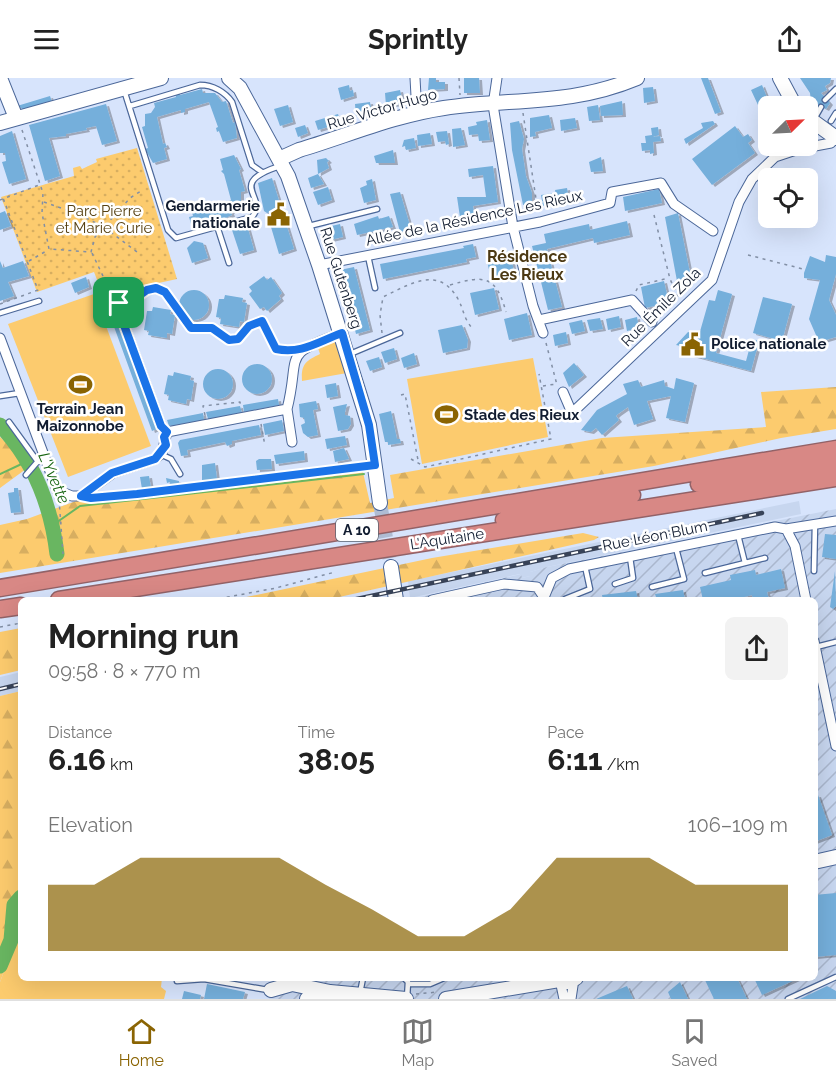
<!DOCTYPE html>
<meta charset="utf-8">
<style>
:root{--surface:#fff;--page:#f2f2f2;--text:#222;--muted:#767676;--line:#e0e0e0;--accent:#8a6403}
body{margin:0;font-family:Raleway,sans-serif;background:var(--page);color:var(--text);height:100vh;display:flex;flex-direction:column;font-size:22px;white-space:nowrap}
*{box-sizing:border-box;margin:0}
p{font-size:20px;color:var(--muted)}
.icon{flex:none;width:33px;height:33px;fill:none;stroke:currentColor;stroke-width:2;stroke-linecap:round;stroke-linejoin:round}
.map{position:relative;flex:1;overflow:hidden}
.details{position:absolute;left:18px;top:519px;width:800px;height:384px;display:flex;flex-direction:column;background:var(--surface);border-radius:9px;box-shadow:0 6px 24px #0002}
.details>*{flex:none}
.needle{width:39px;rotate:66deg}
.fabs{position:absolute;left:758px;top:18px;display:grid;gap:12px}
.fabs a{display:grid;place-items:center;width:60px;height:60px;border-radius:9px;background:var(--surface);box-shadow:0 6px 24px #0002;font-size:30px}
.pin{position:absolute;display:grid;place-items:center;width:51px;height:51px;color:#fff;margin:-26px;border-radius:12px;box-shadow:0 3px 9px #0006}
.round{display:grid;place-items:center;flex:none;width:63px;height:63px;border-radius:9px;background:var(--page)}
.headline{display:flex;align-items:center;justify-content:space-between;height:102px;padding:0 30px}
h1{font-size:33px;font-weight:700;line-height:45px}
.stats{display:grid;grid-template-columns:repeat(3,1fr);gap:9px;height:102px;padding:6px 30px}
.stats div{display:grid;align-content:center}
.stats b{font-size:30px;font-weight:700}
.stats small{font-size:16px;font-weight:400}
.stats p{font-size:16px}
.chart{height:168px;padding:12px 30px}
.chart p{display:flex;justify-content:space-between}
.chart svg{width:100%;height:108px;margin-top:6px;fill:var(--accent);opacity:.7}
header{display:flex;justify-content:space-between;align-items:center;height:78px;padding:0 30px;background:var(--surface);font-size:27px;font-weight:700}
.dock{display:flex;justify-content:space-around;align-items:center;height:84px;border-top:2px solid var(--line);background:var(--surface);font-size:16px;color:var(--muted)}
.dock a{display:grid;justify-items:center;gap:3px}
.dock .active{color:var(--accent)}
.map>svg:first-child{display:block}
</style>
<header><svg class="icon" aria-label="menu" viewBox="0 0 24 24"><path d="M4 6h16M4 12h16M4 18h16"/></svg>Sprintly<svg class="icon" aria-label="share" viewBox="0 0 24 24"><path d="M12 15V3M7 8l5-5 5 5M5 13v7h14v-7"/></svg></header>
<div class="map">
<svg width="836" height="921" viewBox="0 0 836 921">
<defs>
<pattern id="industrial-furrows" width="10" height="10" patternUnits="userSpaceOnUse" patternTransform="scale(1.5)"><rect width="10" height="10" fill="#c7d6ef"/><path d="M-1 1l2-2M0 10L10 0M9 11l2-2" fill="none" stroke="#aab7cd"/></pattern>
<pattern id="forest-firs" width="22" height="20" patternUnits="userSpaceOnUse" patternTransform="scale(1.5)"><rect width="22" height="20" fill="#fccb6e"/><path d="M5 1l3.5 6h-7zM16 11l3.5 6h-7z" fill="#d7ae60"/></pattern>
<pattern id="park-dots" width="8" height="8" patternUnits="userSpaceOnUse" patternTransform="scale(1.5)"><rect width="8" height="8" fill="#fccb6e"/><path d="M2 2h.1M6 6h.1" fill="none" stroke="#d7ae60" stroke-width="1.8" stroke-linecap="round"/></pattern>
<filter id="shadow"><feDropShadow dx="3" dy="2" stdDeviation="0" flood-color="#0004"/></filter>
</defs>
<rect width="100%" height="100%" fill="#d7e4fc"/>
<path fill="#c7d6ef" d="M799,423L801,436L547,489L530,494V498L522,500L520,496L410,520L408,503Z
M21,594V613L0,618V599Z"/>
<path fill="url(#industrial-furrows)" d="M836,431V921H269L274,900H814V522H408L521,496L522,500L530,498V494L547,489Z"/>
<path fill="#fccb6e" d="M94,216L151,368L68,399L8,246Z
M337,261L347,295L302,303C301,287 305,283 320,276L318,270Z
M533,280L548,359L422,386L407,301Z
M21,848V900H162L161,909L166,913L164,921H0V904Z"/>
<path fill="url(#forest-firs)" d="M836,309V351L781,360L654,388L0,495V447L27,441L76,423L362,390L370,425L394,420L390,397L602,360L766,349L761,314Z
M0,359L15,373L26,391L0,410Z
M583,455L599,459L594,462L326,522H232L432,480Z
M21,550V592L0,597V554Z
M21,613V848L0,904V618Z"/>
<path fill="url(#park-dots)" d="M137,70L177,201L103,217L94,194L37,214L1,119L74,98L73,90L80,88L82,91L97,84L96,81Z"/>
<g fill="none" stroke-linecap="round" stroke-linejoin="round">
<path stroke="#69b661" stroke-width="2" d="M0,396L28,383
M53,447L80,428L364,396"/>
<path stroke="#69b661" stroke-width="15" d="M0,347C34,383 51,427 57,476
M0,888L11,862L14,827L21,819"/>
</g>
<path fill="#75afdb" filter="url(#shadow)" d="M429,0H436V4H445V11L428,12Z
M464,0H479L480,15H464Z
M701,0H708L721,34L715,36Z
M800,0H831L830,5L825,8L827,12L821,15L830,25L826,31L811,23L810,15Z
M349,7L350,13L353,12L354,18L341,22L338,10Z
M762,7L768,22L758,27L751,12Z
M653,9L655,23L644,25L643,10Z
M202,11L203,15H215L222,24L226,23L233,45L235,44L237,60L223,64L219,53L217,54L216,50L218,49L209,24L185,31V34L181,35V32L157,39L163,66L165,65L167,69L164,70L167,81L153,85L145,71L148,70L142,49L145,48V36L151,35L155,29L154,25L176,19L175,16L180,15V17Z
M400,12L402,21L399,26L386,28L385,15Z
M50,18L52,24L25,32L17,28Z
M622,23L623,37L601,38L600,28Z
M370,24L372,36L368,37V39L356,38L355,26Z
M106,26L117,63L102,67L96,48L86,50L87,52L66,56V58L49,60L60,98L45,103L29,47Z
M288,27L293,44L280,48L274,31Z
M598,27L600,42L589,43L587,29Z
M338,36L341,45L318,52L315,43Z
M549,37L552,50L535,54L536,58L530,59V40Z
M575,40L577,50L561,53L560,42Z
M487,42L490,62L479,63L478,56L469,57L468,49L477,47L476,44Z
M519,43L524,61L522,71L526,98L532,115V125L523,127L512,72L510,45Z
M713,43L715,46L686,66L684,61L703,50L701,45Z
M305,47L308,55L298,59L295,50Z
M735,48L743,59L748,56L752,62L748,65L755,75L712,107L692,81Z
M658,49L659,57L653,59L660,58L661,63L653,64L654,75L650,76V72L642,73L641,65H646L645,58L652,57L651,50Z
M461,50L465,67L453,69L452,51Z
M12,53L26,101L9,106L2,84L6,83L5,75H0V58Z
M447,53L449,66L446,67L445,63L438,64L436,54Z
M430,55L432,66L418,68L417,57Z
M414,60L416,70L406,72L405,68L402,69L404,62Z
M393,72L395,85H376L374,78Z
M234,77L241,91L239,92L245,113L241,114V126L231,134L232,137L212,146L196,148L195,144L191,146L189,139L193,138L192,134L203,131L202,128L206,127L207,130L231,122L224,96L221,93L223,92L220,81Z
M601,79L603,93L591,94L589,84Z
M326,80L329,83L327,84L329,90L318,96L317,82Z
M493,88L498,124L473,128L474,136L502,132L503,138L461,146L457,119H486L483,97L469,99L468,91Z
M318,96L324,106L311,110L308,100Z
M272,100L294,171L279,176L268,139L277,136L276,133L267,135L264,133L258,105Z
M372,101L376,122L364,125L360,110L367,107L366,103Z
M328,109L332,122L318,127L313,114Z
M567,110L569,121L557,123L555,112Z
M659,111L662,125L625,133L623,119Z
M400,114L411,151L400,154L390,116Z
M553,115L555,126L543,128L541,117Z
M5,133L11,148L0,152V135Z
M678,135L691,200L677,203L665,139Z
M378,138L379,141L389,138L393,149L357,157L354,146Z
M627,143L630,157L594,165L593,160L547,171L562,229L548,232L532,168L546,165L544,156L589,146L590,152Z
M340,146L343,159L330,162L327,149Z
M247,147L254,172L240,176L232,152Z
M194,163L203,165L208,180L192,185L187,170Z
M473,166L476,179L466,181L467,184L383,201L380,186L464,170L463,168Z
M510,173L514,194L491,200L486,179Z
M826,177L836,179V196L829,222L836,237V259L819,264L809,241L820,202L804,200V195L810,178L825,184Z
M0,183L3,190L23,183L29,198L8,204L14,218L0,223Z
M354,189L370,252L356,256L340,192Z
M264,198L267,202L271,199L282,215L279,218L281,221L267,233L264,229L260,231L249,216L252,213L249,209Z
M86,199L89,209L75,215L71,205Z
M664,203L669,225L645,230L641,209Z
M494,210L499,231L475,237L470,215Z
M179 227a15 15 0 1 1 30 0a15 15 0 1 1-30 0Z
M718,212L732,216L716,275L746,283L752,261L759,263L751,293L683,275L685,269L676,267L688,254L699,257L709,222L715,223Z
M225,217L243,220L242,224L247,225L244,244L240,243L239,249L220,246L221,240L216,239L219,221H224Z
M763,219L792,226L782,263L753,255Z
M153,229L171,232L170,236L175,237L172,256L167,255V260L148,257L149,253L144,252L147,233H152Z
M116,232L159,350L152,353L109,235Z
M527,235L532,257L509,262L504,241Z
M619,238L621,249L608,252L606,241Z
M637,239L639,250L627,253L625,242Z
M600,240L603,251L590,253L587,242Z
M582,242L585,253L572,256L569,245Z
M462,247L468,262L467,270L443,275L438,252Z
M566,254L568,265L555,268L553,257Z
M394,270L397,281L385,285L381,274Z
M414,275L417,286L404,290L401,280Z
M379,279L382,289L370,293L366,283Z
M574,285L584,297L569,309L563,295Z
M242 301a15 15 0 1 1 30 0a15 15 0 1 1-30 0Z
M203 306a15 15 0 1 1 30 0a15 15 0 1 1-30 0Z
M174,294L191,298L190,302L194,303L191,322L187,321L186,326L168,322L169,317L164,316L168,297L173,298Z
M676,300L694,305L685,344L666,340L671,318L647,323L653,341L634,347L628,329L618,336L616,338L619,342L602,357L596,350L591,354L581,352L597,332L627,316L623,306L638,302L641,309L664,302L665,308L674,311Z
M336,305L338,318L327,320L325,307Z
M278,321L279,327L244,334L243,327Z
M316,323L318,331L313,332L318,357L308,359L303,355L301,347L305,345L304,340L300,339L299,326Z
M347,326L345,334V337L350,338L351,346L348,351L338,353L333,329Z
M240,328L242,335L208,341L206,334Z
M391,333L397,361H400L401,365L388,367V364H385L379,336Z
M203,335L204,342L169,348L167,342Z
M282,342L284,353L265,357L263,346Z
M259,347L261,357L232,363V366L227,368L225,364L187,372L188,377L181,378L178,365L180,362Z
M345,358L347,367L327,371L325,361Z
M344,370L349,381L335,384L333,373Z
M304,373L305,382L276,386L274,377Z
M259,381H271L272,391L257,392L256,383Z
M215,385L217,401L202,403V387Z
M149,398L151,410L142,411L140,399Z
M166,400L179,403L180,410L171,412L170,404L167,405Z
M14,410H18L21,434L11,435L8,415L14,414Z
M825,456L836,457V481L822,479Z
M781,491L785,510L767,514L769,522H753L752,517L732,522H703L700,509L731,502L730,497L755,492L756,497Z
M835,493L836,528L833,531L830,529Z
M683,512L685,522H657L655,516Z
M636,513L638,522H603L602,517Z
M818,717L832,757L814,764V718Z
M836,815V877L814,879V817Z
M704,900H737L747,921H714Z
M754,900H799L762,917Z
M680,904L688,921H671L668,914Z
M207,906L245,914L243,921H204Z
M627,908L633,921H596Z
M827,908L836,913V921H800Z
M184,913L201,917L200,921H182Z"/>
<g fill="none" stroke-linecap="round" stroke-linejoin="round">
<path stroke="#afbcd3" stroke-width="14" stroke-dasharray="14 7" stroke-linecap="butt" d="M380,425L391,489"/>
<defs>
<path id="lane" d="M124,12L168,152L176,160L252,139C270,119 224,106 280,88
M825,22L836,11
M130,28L200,7C213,7 225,14 232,24L252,87L262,94
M813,43L821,29
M831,43L836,35
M309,148L377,131
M218,151L229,185
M368,178L375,210
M0,235L39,223
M350,276L400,255
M0,318L20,315
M9,344L38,384
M160,376L171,381L180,396
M26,397L39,382
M738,457L745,485
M814,493L815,446
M705,495L765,480
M615,506L633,500L630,479
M652,509L684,501L676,470
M565,521L590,511L585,488
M816,569L836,564
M404,900L408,904L407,920
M177,903L204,901L268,912
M408,906H430L444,900
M360,915L363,900
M788,921L836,899"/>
<path id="street" d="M415,0L417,36
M497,0L493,27L513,149L533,228L543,255
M807,56L812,45
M775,79L799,71L831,65
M319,187L540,144L610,125L612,114L661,105L674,126L713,153
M120,236L129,232L130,224L121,221L117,228L120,236L161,348L167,354L287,331C301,277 279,277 342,255
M539,242L632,222L652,244
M0,260L57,412L72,418H81L113,395L155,381L162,375L167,354
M563,314L572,335L712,202L739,124L752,101L775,79L781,68
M287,331L292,364
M786,451L795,468L806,522
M432,522L504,506L537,509L543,518
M543,522L552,500L569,491L775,449L786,451L836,443
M814,563L836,668
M560,902L564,921
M571,921L574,901"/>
<path id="secondary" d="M0,0L16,40
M229,0L240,10L288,98L319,187L369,347L380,425
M780,0L795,28
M807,39L836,60
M0,45L161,0
M279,81L299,72C346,58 395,37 444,30C512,20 570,28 637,0
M391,489L396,522
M814,784L836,779
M557,900L567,904L576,900
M271,912L292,906L330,914L406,921
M307,921L328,915
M446,921L559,902"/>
<path id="highway" d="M699,406L836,384
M504,442L632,417
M0,510L836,371
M59,522L836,400
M0,531L21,528"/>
</defs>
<use href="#lane" stroke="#4b6799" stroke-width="7"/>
<use href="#street" stroke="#4b6799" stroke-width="11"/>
<use href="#secondary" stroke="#4b6799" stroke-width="16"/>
<use href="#highway" stroke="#926267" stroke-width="19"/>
<path stroke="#828fa5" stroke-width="1.5" stroke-dasharray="3 4.5" stroke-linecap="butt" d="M459,0L460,17
M523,35L538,134
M22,52L43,115L42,135L49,171L91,174L95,159L104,149L137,174
M0,122L39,107
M44,124L78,136L104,149L130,120L141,113
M654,137L670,201L679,221
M92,175L113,219
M748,177L803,191
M29,183L48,172
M450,207C484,197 496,197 506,234
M636,213L639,207L669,200
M136,219L156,210L165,214L191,250H212L229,262L238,261L249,248L262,243L266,247L276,271L292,273
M0,226L38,212L3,120
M382,255L380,237L383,219C410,206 439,187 458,221C464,232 463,239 472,250
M546,265L557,307
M543,308L556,306
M401,317L405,316L418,382
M205,337L203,328L240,324L241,330
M261,346L265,368
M411,381L425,389L551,361L539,296
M95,420L364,388
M59,421L63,476
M212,522L276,510L335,494
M414,522L422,520
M0,549L21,545
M416,916L438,914"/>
<use href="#lane" stroke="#fff" stroke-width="4.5"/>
<use href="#street" stroke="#fff" stroke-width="9"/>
<use href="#secondary" stroke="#fff" stroke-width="14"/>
<use href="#highway" stroke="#d88885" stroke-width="16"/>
<defs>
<path id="rail" d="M352,522L762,435
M0,611L21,606"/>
</defs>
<use href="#rail" stroke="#384358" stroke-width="4.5"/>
<use href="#rail" stroke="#fff" stroke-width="2" stroke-dasharray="7" stroke-linecap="butt"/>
</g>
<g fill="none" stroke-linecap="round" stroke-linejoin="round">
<defs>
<path id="route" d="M156,210L165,214L191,250H212L229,262L238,261L249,248L262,243L276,271C302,276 317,264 342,255L369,347L375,387L137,416L91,420L81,418L112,395L155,381L166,367L164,359L167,354L161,348L117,228L121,221L130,224L147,212Z"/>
</defs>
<use href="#route" stroke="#fff" stroke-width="12"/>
<use href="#route" stroke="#1a73e8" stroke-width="8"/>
</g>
<defs>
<symbol id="civic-bare" viewBox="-9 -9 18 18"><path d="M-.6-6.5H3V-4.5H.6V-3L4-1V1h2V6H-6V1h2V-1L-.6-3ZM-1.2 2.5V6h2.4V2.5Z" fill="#8a6403" stroke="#fff" stroke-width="2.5" paint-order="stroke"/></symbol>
<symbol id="stadium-bare" viewBox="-9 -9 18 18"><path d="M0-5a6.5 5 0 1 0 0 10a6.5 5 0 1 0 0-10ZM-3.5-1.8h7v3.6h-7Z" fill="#8a6403" stroke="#fff" stroke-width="2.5" paint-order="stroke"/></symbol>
</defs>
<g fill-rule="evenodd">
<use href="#civic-bare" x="262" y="120" width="33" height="33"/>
<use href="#civic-bare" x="676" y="250" width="33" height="33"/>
<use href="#stadium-bare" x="64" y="290" width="33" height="33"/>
<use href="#stadium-bare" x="430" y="320" width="33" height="33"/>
</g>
<g text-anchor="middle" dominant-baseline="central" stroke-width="5" stroke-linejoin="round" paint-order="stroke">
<rect fill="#fff" stroke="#58606e" stroke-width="1.5" x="336" y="441" width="42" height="22" rx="4.5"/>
<g font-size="14" font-weight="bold" fill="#111c30">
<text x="357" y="452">A 10</text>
</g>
<g font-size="15" fill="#111c30" stroke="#fff">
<text transform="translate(382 31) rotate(-16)">Rue Victor Hugo</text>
<text transform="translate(474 140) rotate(-12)">Allée de la Résidence Les Rieux</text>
<text transform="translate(341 200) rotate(72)">Rue Gutenberg</text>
<text transform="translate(661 229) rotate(-45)">Rue Émile Zola</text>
<text transform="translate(655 458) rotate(-11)">Rue Léon Blum</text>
<text transform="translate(447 461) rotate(-9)">L'Aquitaine</text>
</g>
<g font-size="15" font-weight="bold" fill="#111c30" stroke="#fff" text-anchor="start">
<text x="260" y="128" text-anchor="end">Gendarmerie<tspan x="260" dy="17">nationale</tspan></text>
<text x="711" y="266">Police nationale</text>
<text x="80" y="331" text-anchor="middle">Terrain Jean<tspan x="80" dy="17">Maizonnobe</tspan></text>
<text x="464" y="337">Stade des Rieux</text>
</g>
<g font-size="15" fill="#574113" stroke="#fff">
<text x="104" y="133">Parc Pierre<tspan x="104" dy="17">et Marie Curie</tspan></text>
</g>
<g font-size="16" font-weight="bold" fill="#4c3913" stroke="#fff">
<text x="527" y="178">Résidence<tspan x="527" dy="18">Les Rieux</tspan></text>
</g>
<g font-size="16" font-style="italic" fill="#186612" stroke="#fff">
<text transform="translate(54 400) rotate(66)">L'Yvette</text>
</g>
</g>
</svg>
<div class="fabs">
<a><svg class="needle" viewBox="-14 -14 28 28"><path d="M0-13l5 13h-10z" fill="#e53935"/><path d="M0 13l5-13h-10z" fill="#767676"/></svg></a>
<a><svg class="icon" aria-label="locate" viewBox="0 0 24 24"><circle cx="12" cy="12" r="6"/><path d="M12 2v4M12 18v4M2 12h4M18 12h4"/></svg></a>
</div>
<div class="pin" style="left:119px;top:225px;background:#1e9e55"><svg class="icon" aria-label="arrive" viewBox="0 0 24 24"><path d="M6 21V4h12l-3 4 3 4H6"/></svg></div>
<section class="details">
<div class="headline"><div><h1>Morning run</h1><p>09:58 · 8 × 770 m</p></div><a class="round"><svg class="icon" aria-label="share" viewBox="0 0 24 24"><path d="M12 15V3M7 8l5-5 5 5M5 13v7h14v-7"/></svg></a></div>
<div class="stats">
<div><p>Distance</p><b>6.16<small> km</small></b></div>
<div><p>Time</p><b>38:05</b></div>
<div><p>Pace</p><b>6:11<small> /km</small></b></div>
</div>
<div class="chart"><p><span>Elevation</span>106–109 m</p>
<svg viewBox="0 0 160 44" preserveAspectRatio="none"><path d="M0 44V17L10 17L20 6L30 6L40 6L50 6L60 17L70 27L80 38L90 38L100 27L110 6L120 6L130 6L140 17L150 17L160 17V44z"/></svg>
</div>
</section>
</div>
<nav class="dock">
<a class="active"><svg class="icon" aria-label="home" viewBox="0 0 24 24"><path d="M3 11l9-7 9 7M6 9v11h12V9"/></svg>Home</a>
<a><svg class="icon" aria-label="map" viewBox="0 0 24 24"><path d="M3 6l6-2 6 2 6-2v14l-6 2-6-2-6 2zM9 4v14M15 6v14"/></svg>Map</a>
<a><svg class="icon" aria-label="saved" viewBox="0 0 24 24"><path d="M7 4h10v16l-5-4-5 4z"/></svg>Saved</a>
</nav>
